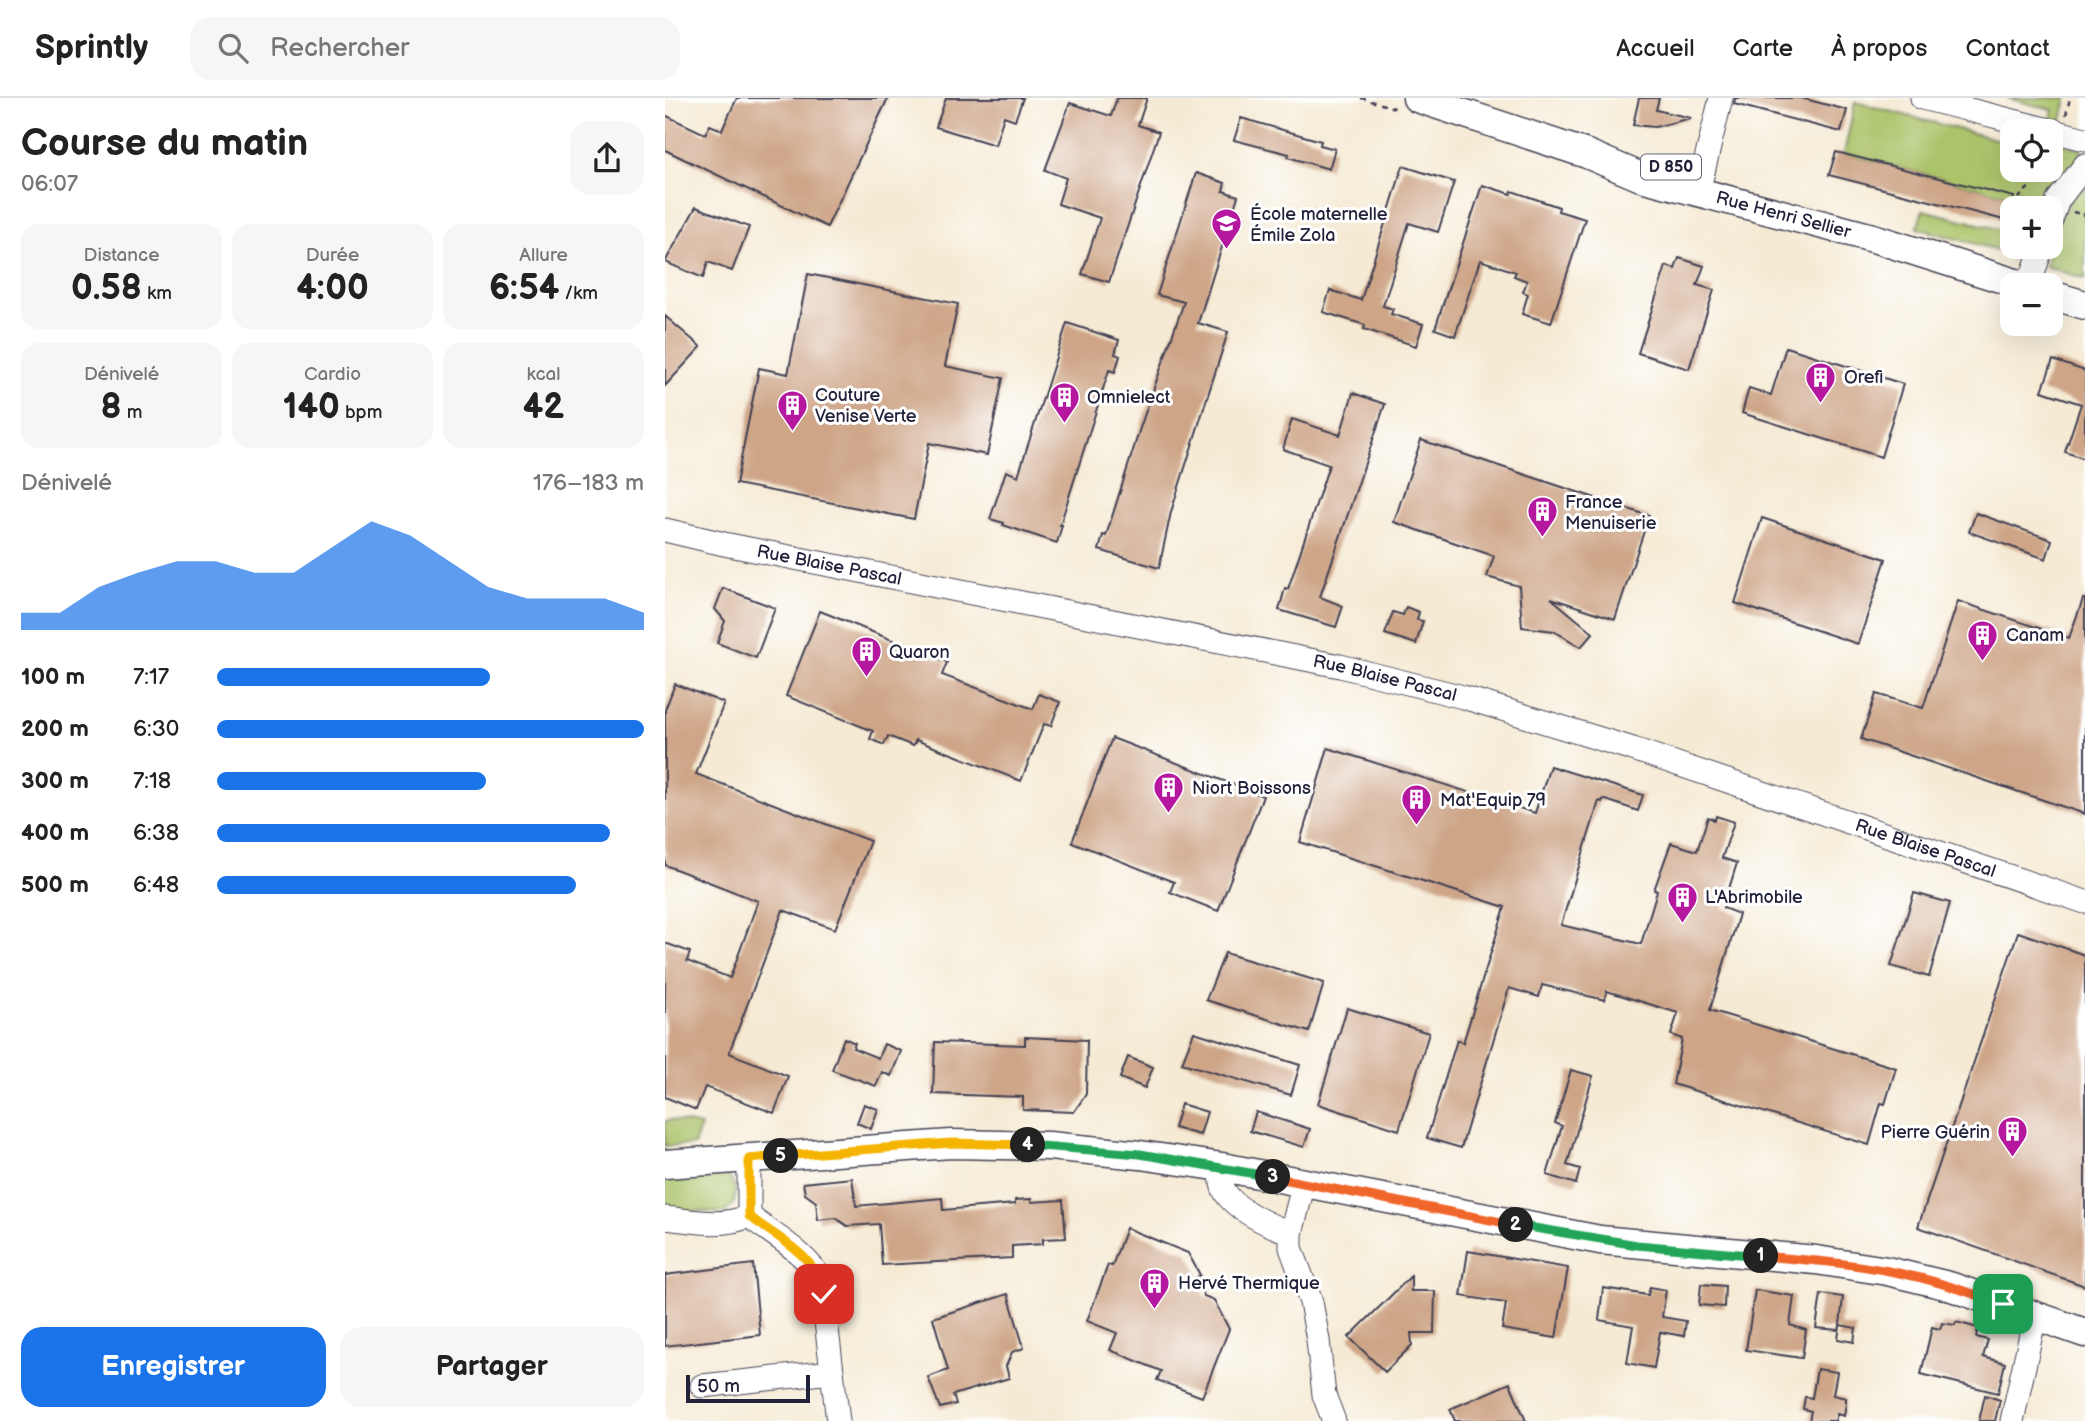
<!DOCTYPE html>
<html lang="fr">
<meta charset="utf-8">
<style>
:root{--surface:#fff;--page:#f6f6f6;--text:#222;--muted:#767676;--line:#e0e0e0;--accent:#1a73e8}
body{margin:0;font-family:"Balsamiq Sans",sans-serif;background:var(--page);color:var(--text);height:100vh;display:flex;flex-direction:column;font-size:26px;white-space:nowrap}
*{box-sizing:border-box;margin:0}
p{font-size:23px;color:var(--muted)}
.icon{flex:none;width:38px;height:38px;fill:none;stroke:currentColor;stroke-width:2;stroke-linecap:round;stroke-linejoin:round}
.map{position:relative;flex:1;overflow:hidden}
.details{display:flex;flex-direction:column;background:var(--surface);width:665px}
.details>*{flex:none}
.controls{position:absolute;left:1335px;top:21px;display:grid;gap:14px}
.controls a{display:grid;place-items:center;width:63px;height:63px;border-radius:14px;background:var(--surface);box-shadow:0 7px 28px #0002;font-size:35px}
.scale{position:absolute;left:21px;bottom:18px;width:124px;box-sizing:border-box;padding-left:7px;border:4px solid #22223b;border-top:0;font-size:19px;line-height:24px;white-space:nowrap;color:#22223b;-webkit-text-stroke:5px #fff;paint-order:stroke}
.pin{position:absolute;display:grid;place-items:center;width:60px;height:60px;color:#fff;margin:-30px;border-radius:14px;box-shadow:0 4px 10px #0006}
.km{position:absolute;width:35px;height:35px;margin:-18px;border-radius:50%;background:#222;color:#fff;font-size:19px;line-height:35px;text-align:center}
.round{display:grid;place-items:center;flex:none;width:74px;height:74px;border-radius:21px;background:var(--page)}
.overview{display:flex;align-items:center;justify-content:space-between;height:119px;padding:0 21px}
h1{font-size:38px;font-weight:600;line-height:52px}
.stats{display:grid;grid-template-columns:repeat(3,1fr);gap:10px;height:119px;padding:7px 21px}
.stats div{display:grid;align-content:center;border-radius:18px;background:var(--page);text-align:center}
.stats b{font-size:35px;font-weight:600}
.stats small{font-size:19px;font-weight:400}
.stats p{font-size:19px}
.chart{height:196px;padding:14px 21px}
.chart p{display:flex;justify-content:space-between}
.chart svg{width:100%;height:126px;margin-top:7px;fill:var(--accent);opacity:.7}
.button{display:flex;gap:14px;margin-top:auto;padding:14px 21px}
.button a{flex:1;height:80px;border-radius:21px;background:var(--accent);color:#fff;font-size:28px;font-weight:600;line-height:80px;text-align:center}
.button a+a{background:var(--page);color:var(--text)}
ul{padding:0 21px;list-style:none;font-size:23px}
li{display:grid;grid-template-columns:112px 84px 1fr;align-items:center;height:52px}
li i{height:18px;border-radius:9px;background:var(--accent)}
header{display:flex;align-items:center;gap:42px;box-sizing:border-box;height:98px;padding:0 35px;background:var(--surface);border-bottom:2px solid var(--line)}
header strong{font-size:33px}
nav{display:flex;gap:38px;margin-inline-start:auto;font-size:24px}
.search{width:490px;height:63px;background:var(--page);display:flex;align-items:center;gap:18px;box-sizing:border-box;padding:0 24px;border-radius:21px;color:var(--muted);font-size:26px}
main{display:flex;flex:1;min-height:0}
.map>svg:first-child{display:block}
</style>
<header>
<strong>Sprintly</strong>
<div class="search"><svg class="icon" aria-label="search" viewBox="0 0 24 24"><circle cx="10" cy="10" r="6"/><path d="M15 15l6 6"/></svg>Rechercher</div>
<nav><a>Accueil</a><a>Carte</a><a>À propos</a><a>Contact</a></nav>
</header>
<main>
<section class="details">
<div class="overview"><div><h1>Course du matin</h1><p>06:07</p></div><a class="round"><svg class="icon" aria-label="share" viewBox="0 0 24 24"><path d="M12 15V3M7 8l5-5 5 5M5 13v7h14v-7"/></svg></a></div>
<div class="stats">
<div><p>Distance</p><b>0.58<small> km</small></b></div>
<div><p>Durée</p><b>4:00</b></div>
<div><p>Allure</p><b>6:54<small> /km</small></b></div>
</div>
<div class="stats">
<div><p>Dénivelé</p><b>8<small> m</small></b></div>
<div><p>Cardio</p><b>140<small> bpm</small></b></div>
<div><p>kcal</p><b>42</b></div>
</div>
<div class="chart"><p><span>Dénivelé</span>176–183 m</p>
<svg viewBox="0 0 160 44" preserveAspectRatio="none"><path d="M0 44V38L10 38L20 29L30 24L40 20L50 20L60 24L70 24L80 15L90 6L100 11L110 20L120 29L130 33L140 33L150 33L160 38V44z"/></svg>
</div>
<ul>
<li><b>100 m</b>7:17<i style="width:64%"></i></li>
<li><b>200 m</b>6:30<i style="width:100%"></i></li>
<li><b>300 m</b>7:18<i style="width:63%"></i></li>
<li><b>400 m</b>6:38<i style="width:92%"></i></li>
<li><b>500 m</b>6:48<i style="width:84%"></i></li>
</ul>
<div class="button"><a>Enregistrer</a><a>Partager</a></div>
</section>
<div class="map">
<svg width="1420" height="1323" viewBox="0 0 1420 1323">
<rect width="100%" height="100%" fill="#fff"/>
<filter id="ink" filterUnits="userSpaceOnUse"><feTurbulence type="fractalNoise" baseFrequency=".0143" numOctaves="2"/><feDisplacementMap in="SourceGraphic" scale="14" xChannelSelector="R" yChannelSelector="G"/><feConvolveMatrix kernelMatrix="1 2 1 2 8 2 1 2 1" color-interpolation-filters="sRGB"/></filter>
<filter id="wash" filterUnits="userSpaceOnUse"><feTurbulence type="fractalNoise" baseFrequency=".00686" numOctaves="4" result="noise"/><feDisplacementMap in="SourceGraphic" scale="28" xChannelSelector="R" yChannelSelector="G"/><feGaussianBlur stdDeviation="1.57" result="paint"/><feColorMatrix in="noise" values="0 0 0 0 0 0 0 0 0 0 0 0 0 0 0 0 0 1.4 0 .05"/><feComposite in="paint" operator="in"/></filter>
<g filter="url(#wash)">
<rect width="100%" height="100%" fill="#f5ead4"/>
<path fill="#abc369" stroke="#667252" stroke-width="2" d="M1342,0H1402L1397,23L1386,20L1388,12Z
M1190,4L1342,44L1345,30L1348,33V72H1386V41L1416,51L1417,57L1381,110H1348V149H1370L1366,161L1252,130L1258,112L1341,133L1349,99L1179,56Z
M1420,81V181L1380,168L1395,118Z
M7,1022L36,1028L29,1047L0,1048V1023Z
M59,1075C74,1085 75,1109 57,1115L0,1111V1077Z"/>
<g id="blocks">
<path fill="#cea587" d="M72,0H223L162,129L0,52V17L40,36L45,27L57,32Z
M281,0H358L350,22L339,18L330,47L271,29Z
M452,0H482L473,27L494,34L444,184L417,176L435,120L393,106L401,80L380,72L405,5L446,18Z
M974,0H994L991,12L1026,20L990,29L968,27Z
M1070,0H1136L1182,12L1176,34L1069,6Z
M576,20L656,43L655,47L670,51L664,71L623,59L624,56L569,42Z
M1171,54L1349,99L1343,123L1164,77Z
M738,68L789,84L773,134L744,125L718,208L728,211L726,216L758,226L751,248L699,231L700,227L658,214L665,192L696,202Z
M531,75L560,85L558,93L573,98L533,225L563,234L506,414L494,470L434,452L438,437L441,438L476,327L519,204L492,197Z
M817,87L846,96L847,93L894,109L893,113L920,121L886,225L857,216L863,196L858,194L862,183L849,178L851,174L815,162L790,238L770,231Z
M31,109L84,129L67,173L43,164L38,180L0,164Z
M1014,160L1039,168L1032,187L1049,192L1024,271L973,255L1001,168L1010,171Z
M143,176L293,206L280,268L338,280L322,357L264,345L249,421L71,386L94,270L123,276Z
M0,218L36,249L0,288Z
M402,225L454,242L450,256L455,258L450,274L444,272L395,427H397L392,445L338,427L339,425L325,421L341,373L353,378Z
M1121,249L1238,286L1216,359L1077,315L1084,290L1106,297Z
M1388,262L1420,273V361L1400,354L1416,306L1377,293Z
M688,295L720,306L655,499L678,508L671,529L614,512L620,490L623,491L664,367L618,351L627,321L675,337Z
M756,342L984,418L950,521L886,500L928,535L916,549L889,533L857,529L854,488L822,479L829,458L729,424Z
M1311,415L1387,442L1381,461L1304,434Z
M1097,420L1221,461L1193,546L1070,505Z
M58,490L110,510L91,560L52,545L60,523L50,511Z
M1418,501H1420V716L1196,641L1211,596L1258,610L1293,503L1404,540Z
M741,509L754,514L752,522L758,523L751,546L720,536L728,514L738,517Z
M155,513L282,564L277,577L368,611L374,596L395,604L386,628L379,626L356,683L251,642L248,648L223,638L219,647L205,641L208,633L121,598Z
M10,586L59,605L31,676L205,743L170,831L118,812L64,955L123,978L109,1015L40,989L31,1012L0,999V845L25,854L22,863L65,880L93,803L0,767V612Z
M447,640L598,698L553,813L505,794L509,784L407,744Z
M663,650L870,715L885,668L978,697L973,713L938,701L937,704L934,703L896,827L976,846L992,793L989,792L1006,745L1032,753L1043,719L1050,722L1051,718L1069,724L1057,760L1072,765L1058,810L1074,816L1045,912L1231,970L1220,1006L1216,1005L1204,1047L1008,986L1017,941L1006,937L1013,915L942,893L940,902L877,887L874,899L844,890L796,1050L762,1040L792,942L798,945L840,809L635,744Z
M1249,795L1285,805L1264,879L1226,868Z
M1353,834L1420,857V1188L1253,1129Z
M560,855L659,885L644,934L541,902Z
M682,910L764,935L734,1032L653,1006Z
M529,934L635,967L626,997L517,965Z
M360,939L422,942L421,996L409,1014L358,1012V999L268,996L270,944L360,947Z
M179,940L190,945L188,950L213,960L219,946L236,953L226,978L217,974L211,988L167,972Z
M463,959L488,969L480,990L455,980Z
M906,972L928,978L902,1067L915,1071L911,1086L882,1077L897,1028L890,1025Z
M199,1006L213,1011L206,1031L192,1025Z
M516,1006L542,1014L535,1037L509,1030Z
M591,1014L645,1031L639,1049L585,1033Z
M187,1080L191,1108L277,1100L278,1112L350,1106V1102L366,1101V1104L398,1102L401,1140L378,1141V1146L347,1148V1160L217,1167L214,1126L182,1128L171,1120L153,1122L151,1104L140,1096L138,1085Z
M461,1130L523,1155L535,1177L530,1180L539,1198L549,1202L564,1231L537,1299L492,1282L496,1273L445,1252L452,1235L422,1223L443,1167L447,1168Z
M803,1153L903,1170L891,1240L837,1231L841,1205L796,1198Z
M88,1166L95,1237L0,1248V1177Z
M746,1178V1193H770L769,1235H746L747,1247L720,1274L684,1239Z
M1036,1186L1060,1188L1059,1209L1034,1207Z
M985,1189L1001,1192L997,1219L1021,1223L1019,1238L995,1234L989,1270L962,1265L968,1228L934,1222L938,1190L983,1197Z
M1090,1192L1129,1198L1125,1227L1141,1232L1137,1260L1081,1252Z
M343,1196L359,1250L347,1254L341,1268L344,1280L288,1297L291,1306L275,1310L263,1279L283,1272L268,1220Z
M1156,1196L1178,1199L1175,1227L1191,1230L1189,1244L1173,1241L1175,1228L1174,1232L1151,1230Z
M1291,1224L1313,1230L1311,1239L1323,1242L1318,1259L1340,1265L1333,1295L1256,1276L1267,1229L1275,1231L1277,1225L1290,1227Z
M1152,1271L1172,1274L1168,1297L1181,1300V1305L1179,1318L1172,1316L1170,1323H1144L1146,1313L1138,1311L1140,1299L1147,1300Z
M845,1285L861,1323H790L785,1311Z
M1320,1297L1335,1302L1330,1323H1314Z"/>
</g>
</g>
<g filter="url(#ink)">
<use href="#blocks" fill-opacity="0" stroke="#424052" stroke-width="2"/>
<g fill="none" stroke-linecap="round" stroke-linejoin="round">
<defs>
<g id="minor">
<path d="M1257,0L1420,41"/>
<path d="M1037,78L1056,0"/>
<path d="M1386,122L1393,102L1420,67"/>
<path d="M1364,187L1377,149"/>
<path id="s1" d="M0,432L59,446L675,568L798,599L968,651L1420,804"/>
<path d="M84,1061V1118C109,1138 140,1153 156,1182L173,1323"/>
<path d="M557,1069C556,1077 556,1085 559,1092C569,1112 606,1128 626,1135"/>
<path d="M639,1085L626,1135V1150L646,1204L653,1242L659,1297L669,1323"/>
<path d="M0,1120C29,1123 56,1130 84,1118"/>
<path d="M37,1288L167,1274"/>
<path d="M1347,1323L1370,1218"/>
</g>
<g id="major">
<path id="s2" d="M752,0L922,56L976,79L1208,140L1357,187"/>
<path d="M1386,197L1420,207"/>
<path d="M0,1066L286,1046L384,1048L475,1057L557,1069L935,1142L1151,1162L1222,1173L1284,1188L1420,1235"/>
</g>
</defs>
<use href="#minor" stroke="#424052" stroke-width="25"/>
<use href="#major" stroke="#424052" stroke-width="31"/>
<path stroke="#424052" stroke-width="2.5" stroke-dasharray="5 5" stroke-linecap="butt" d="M696,0L733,11
M1401,17L1405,0
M1386,66L1396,56
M1372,105L1353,101L1380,72
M1408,114L1420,117"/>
<use href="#minor" stroke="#fff" stroke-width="23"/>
<use href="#major" stroke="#fff" stroke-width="28"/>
</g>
</g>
<g fill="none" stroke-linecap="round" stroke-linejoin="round" filter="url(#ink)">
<defs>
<path id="split-1" d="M1096,1158C1150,1162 1204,1167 1256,1180C1284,1187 1311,1197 1338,1206"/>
<path id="split-2" d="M851,1127L972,1147L1096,1158"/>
<path id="split-3" d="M608,1079L851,1127"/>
<path id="split-4" d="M363,1047L475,1056L608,1079"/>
<path id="split-5" d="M116,1058L286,1045L363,1047"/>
<path id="split-6" d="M116,1058L84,1061V1118C113,1141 152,1157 159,1196"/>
</defs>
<use href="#split-1" stroke="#fff" stroke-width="14"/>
<use href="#split-2" stroke="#fff" stroke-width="14"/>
<use href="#split-3" stroke="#fff" stroke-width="14"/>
<use href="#split-4" stroke="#fff" stroke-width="14"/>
<use href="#split-5" stroke="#fff" stroke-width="14"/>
<use href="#split-6" stroke="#fff" stroke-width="14"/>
<use href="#split-1" stroke="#f0652b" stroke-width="9"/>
<use href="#split-2" stroke="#22a559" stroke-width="9"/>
<use href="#split-3" stroke="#f0652b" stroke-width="9"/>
<use href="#split-4" stroke="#22a559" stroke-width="9"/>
<use href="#split-5" stroke="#f5b400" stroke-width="9"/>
<use href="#split-6" stroke="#f5b400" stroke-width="9"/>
</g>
<defs>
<symbol id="school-pin" viewBox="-11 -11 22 30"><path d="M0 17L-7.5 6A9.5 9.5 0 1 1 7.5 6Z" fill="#b5179e" stroke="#fff"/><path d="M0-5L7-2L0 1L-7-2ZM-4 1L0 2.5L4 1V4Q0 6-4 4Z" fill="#fff"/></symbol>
<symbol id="building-pin" viewBox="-11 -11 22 30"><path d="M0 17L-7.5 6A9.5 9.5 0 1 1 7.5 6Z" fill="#b5179e" stroke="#fff"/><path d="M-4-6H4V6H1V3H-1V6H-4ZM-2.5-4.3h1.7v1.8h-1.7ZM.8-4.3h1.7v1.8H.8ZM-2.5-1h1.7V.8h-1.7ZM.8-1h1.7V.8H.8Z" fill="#fff"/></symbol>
</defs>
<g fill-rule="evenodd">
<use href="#school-pin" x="544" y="108" width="35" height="47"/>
<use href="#building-pin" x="1138" y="262" width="35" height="47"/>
<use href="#building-pin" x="382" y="282" width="35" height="47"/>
<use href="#building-pin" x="110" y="290" width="35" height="47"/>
<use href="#building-pin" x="860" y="396" width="35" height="47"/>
<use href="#building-pin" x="1300" y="520" width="35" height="47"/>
<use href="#building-pin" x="184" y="536" width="35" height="47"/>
<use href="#building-pin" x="486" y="672" width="35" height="47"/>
<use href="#building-pin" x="734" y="684" width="35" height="47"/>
<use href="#building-pin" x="1000" y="782" width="35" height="47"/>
<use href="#building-pin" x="1330" y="1016" width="35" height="47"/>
<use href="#building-pin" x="472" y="1168" width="35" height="47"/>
</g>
<g text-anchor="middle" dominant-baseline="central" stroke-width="6" stroke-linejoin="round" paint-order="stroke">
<rect fill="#fff" stroke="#646476" stroke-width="2" x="976" y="56.5" width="60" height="25" rx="5"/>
<g font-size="16" font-weight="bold" fill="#22223b">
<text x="1006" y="69">D 850</text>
</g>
<g font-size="18" fill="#22223b" stroke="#fff" text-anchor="start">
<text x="585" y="116">École maternelle<tspan x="585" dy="21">Émile Zola</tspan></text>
<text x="1179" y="279">Orefi</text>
<text x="150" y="297">Couture<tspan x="150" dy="21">Venise Verte</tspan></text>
<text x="422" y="299">Omnielect</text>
<text x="900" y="404">France<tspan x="900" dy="21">Menuiserie</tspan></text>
<text x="1341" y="537">Canam</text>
<text x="224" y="554">Quaron</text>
<text x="527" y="690">Niort Boissons</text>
<text x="775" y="702">Mat'Equip 79</text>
<text x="1040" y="799">L'Abrimobile</text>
<text x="1325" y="1034" text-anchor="end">Pierre Guérin</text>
<text x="513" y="1185">Hervé Thermique</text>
</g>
<g font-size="18" fill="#22223b" stroke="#fff">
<text stroke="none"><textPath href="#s2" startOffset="385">Rue Henri Sellier</textPath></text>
<text stroke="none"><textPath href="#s1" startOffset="168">Rue Blaise Pascal</textPath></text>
<text stroke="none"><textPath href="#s1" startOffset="735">Rue Blaise Pascal</textPath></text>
<text stroke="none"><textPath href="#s1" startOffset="1302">Rue Blaise Pascal</textPath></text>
</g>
</g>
</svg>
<div class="controls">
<a><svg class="icon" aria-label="locate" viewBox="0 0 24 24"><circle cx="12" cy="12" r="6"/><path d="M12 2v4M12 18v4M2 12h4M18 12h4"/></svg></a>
<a>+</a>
<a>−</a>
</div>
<div class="scale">50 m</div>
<div class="pin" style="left:1338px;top:1206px;background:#1e9e55"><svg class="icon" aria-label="arrive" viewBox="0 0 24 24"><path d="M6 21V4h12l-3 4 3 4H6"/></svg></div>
<div class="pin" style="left:159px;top:1196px;background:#d93025"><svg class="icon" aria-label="check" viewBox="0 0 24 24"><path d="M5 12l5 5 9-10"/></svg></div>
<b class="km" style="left:1096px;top:1158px">1</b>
<b class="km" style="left:851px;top:1127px">2</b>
<b class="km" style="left:608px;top:1079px">3</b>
<b class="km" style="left:363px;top:1047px">4</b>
<b class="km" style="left:116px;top:1058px">5</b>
</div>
</main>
